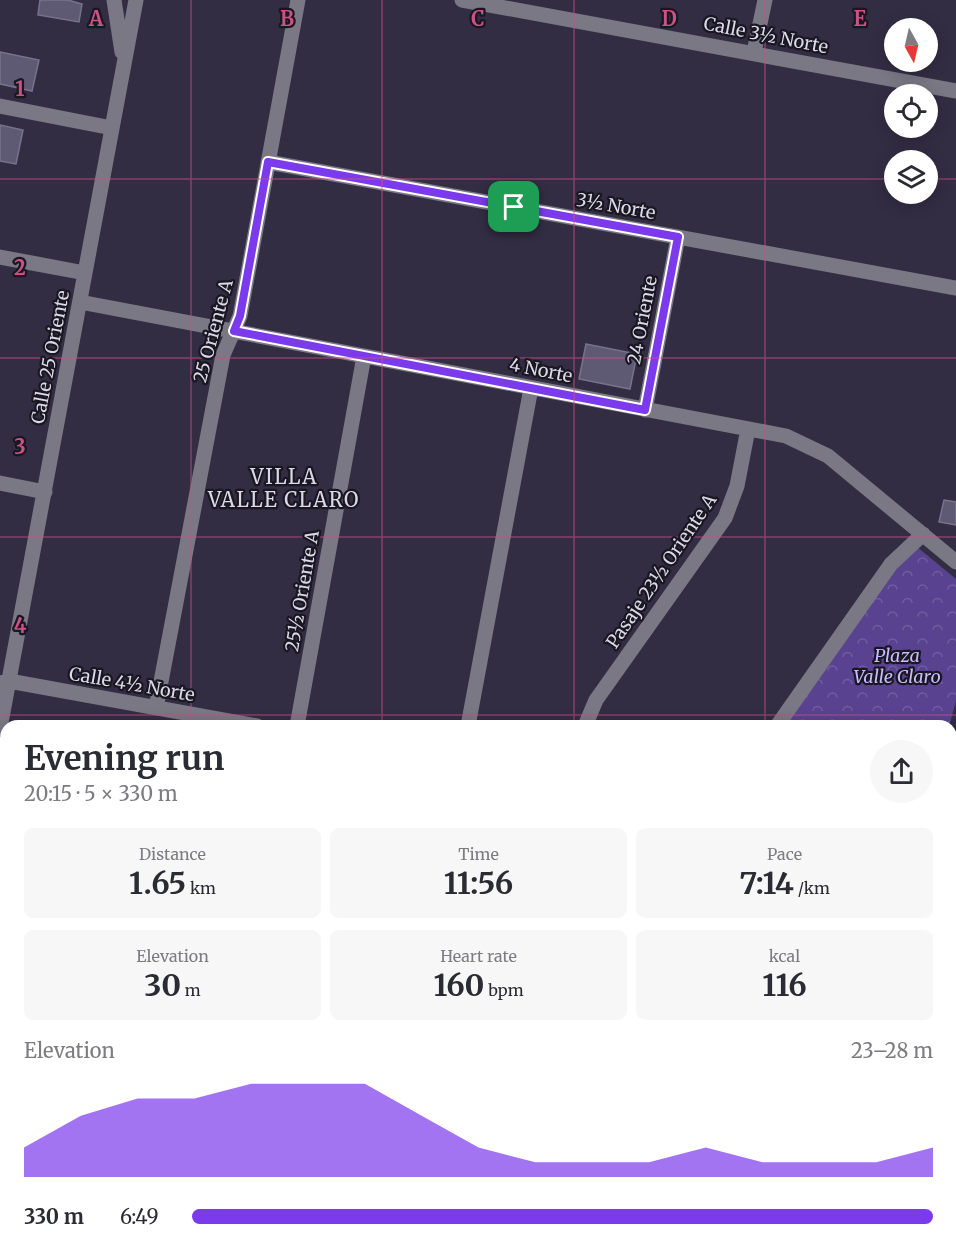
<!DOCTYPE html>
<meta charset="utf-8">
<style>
:root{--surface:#fff;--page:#f7f7f7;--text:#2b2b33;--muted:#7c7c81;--accent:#7c3aed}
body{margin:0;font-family:Merriweather,serif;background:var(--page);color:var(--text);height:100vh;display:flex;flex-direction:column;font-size:22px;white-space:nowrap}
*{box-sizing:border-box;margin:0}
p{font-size:20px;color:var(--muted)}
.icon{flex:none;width:33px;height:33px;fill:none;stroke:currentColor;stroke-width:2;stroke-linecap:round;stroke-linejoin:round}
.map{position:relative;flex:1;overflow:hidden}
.side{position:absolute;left:0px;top:720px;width:957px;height:532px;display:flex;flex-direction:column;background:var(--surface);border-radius:18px 18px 0 0;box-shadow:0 3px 15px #0003}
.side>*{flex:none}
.needle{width:39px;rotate:172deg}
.controls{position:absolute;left:884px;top:18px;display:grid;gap:12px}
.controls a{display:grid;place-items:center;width:54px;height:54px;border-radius:50%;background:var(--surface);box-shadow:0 3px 15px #0003;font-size:30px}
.pin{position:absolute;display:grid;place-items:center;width:51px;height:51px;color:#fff;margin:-26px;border-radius:12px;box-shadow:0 3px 9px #0006}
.round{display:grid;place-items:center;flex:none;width:63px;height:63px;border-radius:32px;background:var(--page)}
.headline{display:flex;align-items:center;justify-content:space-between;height:102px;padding:0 24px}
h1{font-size:33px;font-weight:700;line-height:45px}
.metrics{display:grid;grid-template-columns:repeat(3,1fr);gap:9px;height:102px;padding:6px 24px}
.metrics div{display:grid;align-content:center;border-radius:9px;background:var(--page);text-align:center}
.metrics b{font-size:30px;font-weight:700}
.metrics small{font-size:16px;font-weight:400}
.metrics p{font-size:16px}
.chart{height:168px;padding:12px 24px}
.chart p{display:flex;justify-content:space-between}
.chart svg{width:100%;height:108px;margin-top:6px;fill:var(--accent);opacity:.7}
ul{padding:0 24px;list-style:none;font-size:20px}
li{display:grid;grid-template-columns:96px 72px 1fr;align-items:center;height:45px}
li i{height:15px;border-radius:8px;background:var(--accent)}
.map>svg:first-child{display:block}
</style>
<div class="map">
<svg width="956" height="1252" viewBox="0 0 956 1252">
<defs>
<pattern id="park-crowns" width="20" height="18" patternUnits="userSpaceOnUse" patternTransform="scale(1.5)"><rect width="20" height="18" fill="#594390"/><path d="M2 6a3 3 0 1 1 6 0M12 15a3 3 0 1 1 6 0" fill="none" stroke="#705da0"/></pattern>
</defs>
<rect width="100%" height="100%" fill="#322d43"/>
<path fill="url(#park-crowns)" d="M917,547L956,579V701L949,726H781L892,567Z"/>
<path fill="#5f5a73" stroke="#78738d" stroke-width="1.5" d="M40,0H68L82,4L79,22L38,15Z
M0,52L39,60L32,91L0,84Z
M0,125L23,130L16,164L0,161Z
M586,344L637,354L630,389L579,379Z
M944,500L956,502V525L939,522Z
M956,959V989L951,988Z
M956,1041V1074L954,1075L951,1068V1043Z"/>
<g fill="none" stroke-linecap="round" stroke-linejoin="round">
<path stroke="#7a7884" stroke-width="15" d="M114,0L122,52
M462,0L956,91
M754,52L765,0
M0,106L112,128
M268,162L956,288
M0,257L85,273
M80,302L786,436L828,456L956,562
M645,410L678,237
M0,483L45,492
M0,683L9,681L257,726
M156,708L223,355L240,316L298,0
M297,726L364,356
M468,726L531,388
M585,726L596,700L725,518L737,486L748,429
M777,726L891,564L923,534
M0,728L136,0
M951,834L956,815
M0,850L6,851
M0,1042L6,1014
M951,1151L956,1163
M951,1237L956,1235
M143,1252L144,1246
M747,1252L750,1246
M858,1252V1246
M915,1252L928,1246"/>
</g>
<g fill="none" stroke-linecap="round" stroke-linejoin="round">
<defs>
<path id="route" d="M268,162L678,237L645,410L234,331L240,316Z"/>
</defs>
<use href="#route" stroke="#fff" stroke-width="12"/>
<use href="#route" stroke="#7c3aed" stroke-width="8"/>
</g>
<path fill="none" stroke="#ca5285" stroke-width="1.5" stroke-opacity="0.55" d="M191,0V726M382,0V726M574,0V726M765,0V726M0,179H894M927,179H956M0,358H956M0,537H956M0,715H956M0,894H6M951,894H956M0,1073H6M951,1073H956M191,1246V1252M382,1246V1252M574,1246V1252M765,1246V1252"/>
<g text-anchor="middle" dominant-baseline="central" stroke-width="4.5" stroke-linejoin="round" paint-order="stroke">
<g font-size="18" fill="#dbd8e7" stroke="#191721">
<text transform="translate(766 35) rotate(11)">Calle 3½ Norte</text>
<text transform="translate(616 206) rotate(10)">3½ Norte</text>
<text transform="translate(642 320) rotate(-79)">24 Oriente</text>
<text transform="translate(213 331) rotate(-75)">25 Oriente A</text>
<text transform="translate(50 357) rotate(-79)">Calle 25 Oriente</text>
<text transform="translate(541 370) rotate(11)">4 Norte</text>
<text transform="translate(661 571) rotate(-56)">Pasaje 23½ Oriente A</text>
<text transform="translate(302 591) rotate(-80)">25½ Oriente A</text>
<text transform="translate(132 684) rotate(10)">Calle 4½ Norte</text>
</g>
<g font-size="18" font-style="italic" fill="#c9bbfd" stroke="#191721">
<text x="897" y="655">Plaza<tspan x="897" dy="21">Valle Claro</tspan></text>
</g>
<g font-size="20" letter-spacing="1.5" fill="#dbd8e7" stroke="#191721">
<text x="284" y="476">VILLA<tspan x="284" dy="23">VALLE CLARO</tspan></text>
</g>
</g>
<g font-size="20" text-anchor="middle" font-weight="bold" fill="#ca5285" stroke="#191721" stroke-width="4.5" stroke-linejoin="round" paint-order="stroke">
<text x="96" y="26">A</text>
<text x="287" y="26">B</text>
<text x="478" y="26">C</text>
<text x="669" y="26">D</text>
<text x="860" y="26">E</text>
<text x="20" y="96">1</text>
<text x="20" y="275">2</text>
<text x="20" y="454">3</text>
<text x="20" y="633">4</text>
</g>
</svg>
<div class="controls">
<a><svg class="needle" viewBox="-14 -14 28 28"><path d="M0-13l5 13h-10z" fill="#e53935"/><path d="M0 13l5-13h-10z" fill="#7c7c81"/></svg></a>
<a><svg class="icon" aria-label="locate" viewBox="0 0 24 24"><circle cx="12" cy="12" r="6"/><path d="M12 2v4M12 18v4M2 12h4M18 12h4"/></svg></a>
<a><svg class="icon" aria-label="layers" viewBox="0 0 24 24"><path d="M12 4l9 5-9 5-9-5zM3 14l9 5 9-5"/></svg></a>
</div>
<div class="pin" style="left:514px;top:207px;background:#1e9e55"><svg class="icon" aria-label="arrive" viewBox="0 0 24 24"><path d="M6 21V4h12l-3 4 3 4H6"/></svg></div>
<section class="side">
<div class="headline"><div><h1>Evening run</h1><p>20:15 · 5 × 330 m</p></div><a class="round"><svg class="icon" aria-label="share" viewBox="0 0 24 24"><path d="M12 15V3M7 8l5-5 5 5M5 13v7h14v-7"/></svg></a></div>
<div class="metrics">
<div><p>Distance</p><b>1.65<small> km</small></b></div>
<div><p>Time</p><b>11:56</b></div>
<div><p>Pace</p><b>7:14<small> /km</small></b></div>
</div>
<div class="metrics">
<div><p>Elevation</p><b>30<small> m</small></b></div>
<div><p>Heart rate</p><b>160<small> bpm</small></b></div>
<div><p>kcal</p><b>116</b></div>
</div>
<div class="chart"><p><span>Elevation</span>23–28 m</p>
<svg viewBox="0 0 160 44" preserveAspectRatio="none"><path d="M0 44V32L10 19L20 12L30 12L40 6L50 6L60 6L70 19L80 32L90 38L100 38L110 38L120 32L130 38L140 38L150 38L160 32V44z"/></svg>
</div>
<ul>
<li><b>330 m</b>6:49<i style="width:100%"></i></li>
</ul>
</section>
</div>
